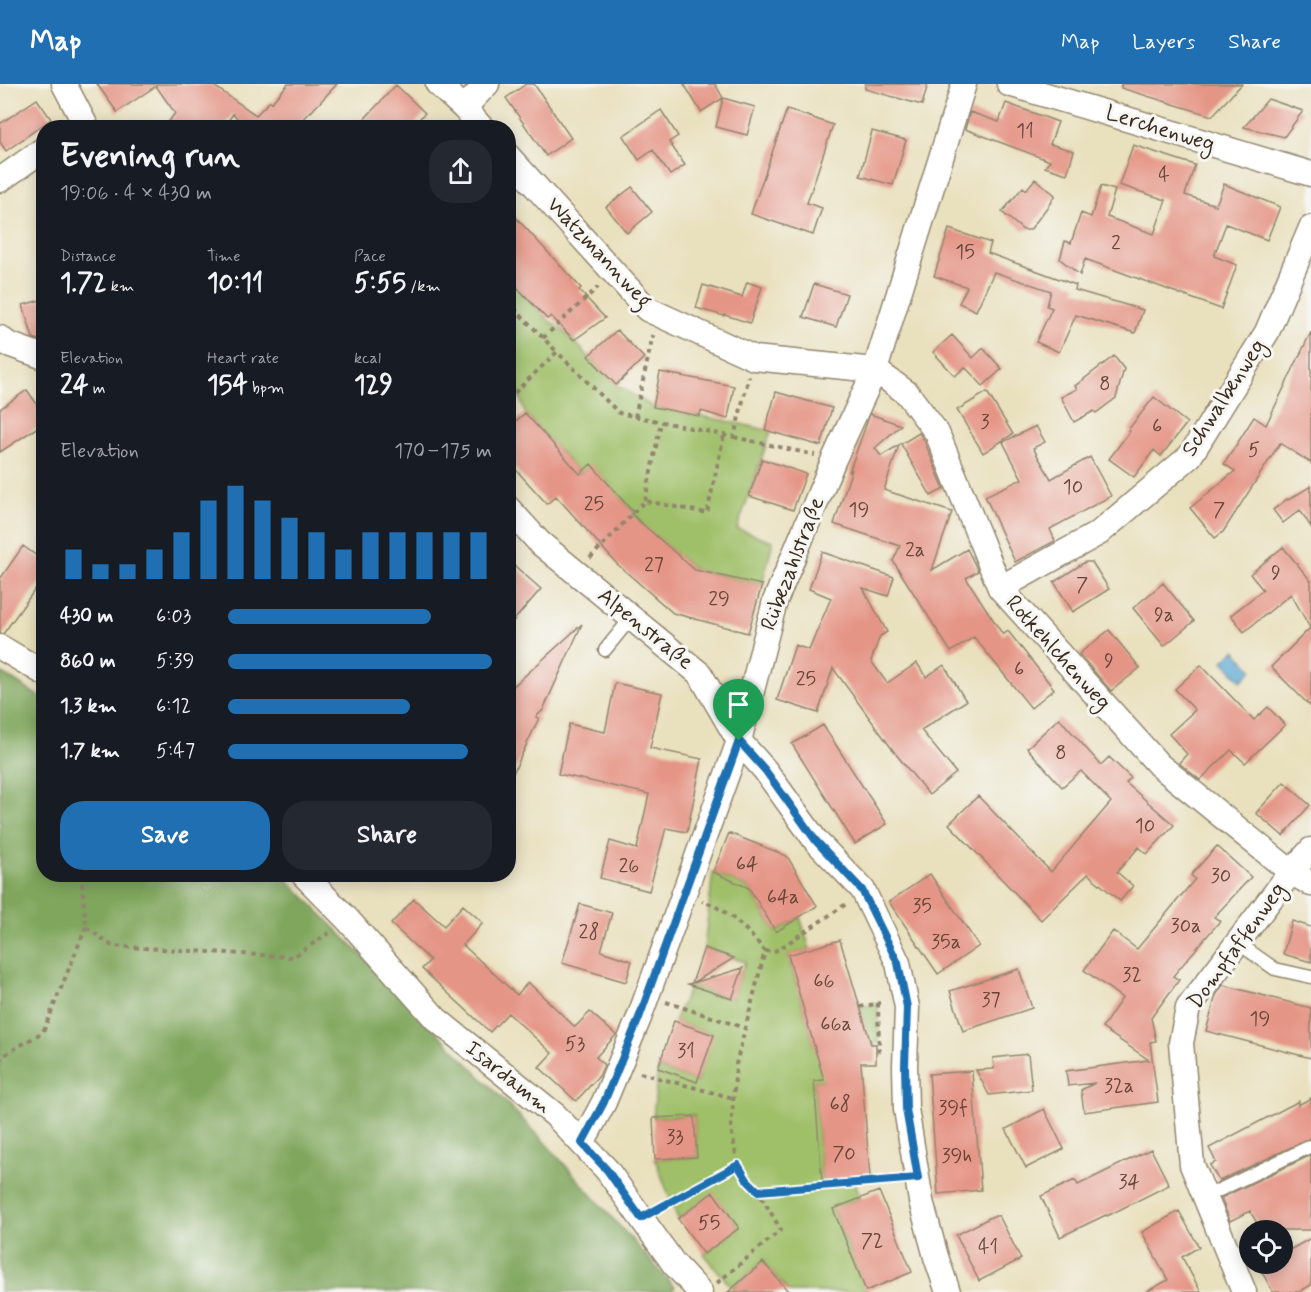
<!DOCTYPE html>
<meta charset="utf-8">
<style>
:root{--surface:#171b24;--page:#242831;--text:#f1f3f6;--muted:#9ea1a6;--accent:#1f6fb2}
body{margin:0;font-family:Mynerve,sans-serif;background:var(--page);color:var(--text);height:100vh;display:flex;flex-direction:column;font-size:22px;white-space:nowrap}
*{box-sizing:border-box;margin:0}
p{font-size:20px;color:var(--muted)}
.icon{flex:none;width:33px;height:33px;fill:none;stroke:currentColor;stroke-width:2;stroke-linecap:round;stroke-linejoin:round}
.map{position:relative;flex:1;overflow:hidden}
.panel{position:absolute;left:36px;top:36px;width:480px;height:762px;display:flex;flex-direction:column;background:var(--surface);border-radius:24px;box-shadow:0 3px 15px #0003}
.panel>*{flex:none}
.fabs{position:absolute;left:1239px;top:1136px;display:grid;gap:12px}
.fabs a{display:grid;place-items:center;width:54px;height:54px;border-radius:50%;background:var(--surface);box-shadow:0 3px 15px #0003;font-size:30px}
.pin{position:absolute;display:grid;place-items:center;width:51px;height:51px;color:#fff;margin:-62px -26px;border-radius:50% 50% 50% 0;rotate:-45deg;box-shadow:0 0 6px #0007}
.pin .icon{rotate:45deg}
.round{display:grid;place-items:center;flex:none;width:63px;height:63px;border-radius:24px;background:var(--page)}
.overview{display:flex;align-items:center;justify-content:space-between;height:102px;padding:0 24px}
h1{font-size:33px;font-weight:700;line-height:45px}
.metrics{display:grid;grid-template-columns:repeat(3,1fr);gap:9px;height:102px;padding:6px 24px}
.metrics div{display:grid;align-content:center}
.metrics b{font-size:26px;font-weight:700}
.metrics small{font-size:16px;font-weight:400}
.metrics p{font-size:16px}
.chart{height:168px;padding:12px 24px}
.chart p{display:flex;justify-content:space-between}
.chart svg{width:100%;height:108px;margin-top:6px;stroke:var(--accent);stroke-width:6}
.primary-button{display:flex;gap:12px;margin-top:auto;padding:12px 24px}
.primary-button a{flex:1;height:69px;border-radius:24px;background:var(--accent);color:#fff;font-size:24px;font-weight:700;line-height:69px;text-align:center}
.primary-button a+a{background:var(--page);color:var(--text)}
ul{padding:0 24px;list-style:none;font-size:20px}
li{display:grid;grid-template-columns:96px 72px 1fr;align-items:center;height:45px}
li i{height:15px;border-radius:8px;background:var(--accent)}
header{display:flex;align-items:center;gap:36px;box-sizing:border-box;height:84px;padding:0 30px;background:var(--accent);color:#fff}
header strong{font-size:28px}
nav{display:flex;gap:33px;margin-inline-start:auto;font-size:21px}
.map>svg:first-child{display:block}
</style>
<header>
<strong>Map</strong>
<nav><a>Map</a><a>Layers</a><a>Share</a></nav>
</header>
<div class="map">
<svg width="1311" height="1208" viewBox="0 0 1311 1208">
<rect width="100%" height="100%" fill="#f6f6f2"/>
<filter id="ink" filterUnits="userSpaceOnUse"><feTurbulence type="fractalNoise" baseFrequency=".0167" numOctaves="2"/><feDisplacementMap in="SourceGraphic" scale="12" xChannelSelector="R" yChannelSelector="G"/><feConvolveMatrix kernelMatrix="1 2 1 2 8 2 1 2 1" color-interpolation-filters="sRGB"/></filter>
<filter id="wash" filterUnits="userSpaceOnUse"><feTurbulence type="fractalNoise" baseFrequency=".008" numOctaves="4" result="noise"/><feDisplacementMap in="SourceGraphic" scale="24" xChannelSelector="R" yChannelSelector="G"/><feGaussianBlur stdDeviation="1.35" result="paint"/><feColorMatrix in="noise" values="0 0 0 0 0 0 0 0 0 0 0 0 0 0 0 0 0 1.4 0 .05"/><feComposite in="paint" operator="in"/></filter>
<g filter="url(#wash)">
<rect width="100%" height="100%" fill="#e9e0bd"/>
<path fill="#9fbf68" stroke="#6d7443" stroke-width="1.5" d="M508,194L547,235L566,249L616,301L653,323L727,337L771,347L737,445L773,457L762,501L695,486L644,442L633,428L591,381L580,390L525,329L515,298L509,288Z
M713,788L749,804L776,848L800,833L810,865L788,871L817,971L869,956L860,923L878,919L879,959L851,961L853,994L814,997L822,1097L854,1094L860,1114L833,1126L867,1208H789L763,1178L732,1204L704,1170L739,1144L713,1109L678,1135L655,1075L697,1073L694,1031L653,1034L658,984L697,998L713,951L674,937L691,901L732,915L745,878L704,864Z"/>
<path fill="#7fa65c" stroke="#5d683d" stroke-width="1.5" d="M0,588L43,615L44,790L283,791L540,1053L675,1204L670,1208H0Z"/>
<path fill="#59a7d3" stroke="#4a6878" stroke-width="1.5" d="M1235,566L1253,586L1241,597L1223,577Z"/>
<g id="blocks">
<path fill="#e59586" d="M97,0H211L256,31L270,17L272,18L288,0H337L311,28L310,27L295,44H244L245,42L233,30L223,44H164L175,29L156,2L117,28Z
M526,0H534L571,54L546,72L506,14Z
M684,0H715L723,14L701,28Z
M865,0H928L922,21L865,5Z
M1121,0H1242L1212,32L1121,4Z
M396,1L425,29L411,44H356Z
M723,14L755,23L747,51L716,43Z
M37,15L51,35L6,67L0,58V40Z
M1268,15L1303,27L1284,53L1244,43Z
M1006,19L1058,38L1050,60L1074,67L1067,90L1045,83L1050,77L965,45L970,28L999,38Z
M787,25L833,41L807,119L822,124L813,151L751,130Z
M661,26L678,52L669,58L685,81L670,91L653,66L639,76L623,52Z
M872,47L906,56L893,101L860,92Z
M1133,61L1195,81L1185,111L1216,121L1224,100L1280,123L1267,156L1226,140L1214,172L1237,181L1221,225L1085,175L1080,191L1060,175L1065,157L1071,159L1081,129L1091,133L1101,102L1115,106L1107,133L1154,150L1166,116L1119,101Z
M1035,95L1055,111L1050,118H1051L1030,146H1023L1002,128L1023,103L1026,106Z
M632,103L652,128L627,149L606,123Z
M508,125L581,204L579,206L605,234L574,256L551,232L547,235L508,194Z
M949,145L991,159L988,169L1076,201L1075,206L1143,226L1135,249L1076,231L1059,268L1036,258L1052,224L1047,222L1051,207L994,188L976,227L959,219L967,203L934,192Z
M747,198L762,203L750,239L725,231L724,232L696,224L703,201L742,213Z
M814,200L847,210L836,243L803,233Z
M44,215V258L33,254L23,221Z
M617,246L644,274L616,301L588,272Z
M1311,248V379L1280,359L1223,448L1215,454L1190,424L1235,387L1224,380L1254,333L1266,341Z
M952,251L973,274L983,264L1002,285L983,302L965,283L955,292L933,268Z
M1114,272L1124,285L1116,314L1096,329L1094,327L1074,338L1061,313L1077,305L1075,302Z
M660,288L734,302L728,335L701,327L699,332L653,323Z
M27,306L44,330V339L0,368V325Z
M776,308L832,324L821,362L765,346Z
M987,308L1013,350L983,369L957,326Z
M1154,313L1187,339L1161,372L1154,366L1134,393L1109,375L1130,347L1128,346Z
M525,329L580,390L591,380L633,428L631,430L695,486L762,501L748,549L673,529L617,480L556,412L547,420L508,377V344Z
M870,330L901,341L875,364L881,372L899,361L884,406L952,428L932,486L967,465L978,487L966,494L1003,551L1008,547L1054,605L1031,624L974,553L951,568L893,477L900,462L834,440L852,385L849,388Z
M1036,342L1045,358L1033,364L1051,395L1090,373L1111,412L1050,445L1055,457L1015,478L985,412L1022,395L1003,358Z
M919,349L924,356L944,405L931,412L901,360Z
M762,375L806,390L793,426L749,412Z
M1311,402V443L1300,426L1283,439L1273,426L1287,415L1288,416Z
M23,462L44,477V493L3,550L0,549V495Z
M1283,463L1311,497V623L1271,583L1310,544L1291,510L1244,548L1231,531L1263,506L1250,490Z
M822,468L894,493L888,512L863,504L887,548L880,552L871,577L887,599L917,579L926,593L944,581L966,617L921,646L956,689L929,711L895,669L833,584L818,629L777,616L795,561L809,566L831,514L809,505Z
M508,476L541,505L508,543Z
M1085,478H1092L1109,505L1073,528L1054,498Z
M1163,499L1194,537L1164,562L1133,524Z
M582,540L543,626L536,633L539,634L508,700V607Z
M1109,546L1140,584L1111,607L1079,570Z
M1201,581L1254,636L1268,623L1285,641L1245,679L1231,666L1200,696L1179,679L1187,670L1169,650L1195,626L1175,605Z
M615,599L662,609L650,664L702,675L687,748L666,744L649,807L600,794L610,757L637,765L649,710L558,690L569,640L605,648Z
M1059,634L1101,681L1109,673L1131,694L1126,699L1174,741L1147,770L1139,763L1117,788L1133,802L1120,817L1088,790L1041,836L949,740L978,712L1051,788L1111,718L1081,687L1062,703L1027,664Z
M823,641L887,740L855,760L792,660Z
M1284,698L1310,721L1283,752L1256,729Z
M729,749L787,772L817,822L776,848L749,804L713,788Z
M1217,762L1251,793L1214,833L1220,837L1173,892L1179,896L1151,934L1156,957L1150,958L1158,1018L1084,1028L1081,1006L1095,999L1068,1002L1066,987L1149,976L1102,944L1122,914L1084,886L1113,847L1137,865L1195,795L1191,791Z
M930,790L979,862L938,890L889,818Z
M414,815L444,842L463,821L483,839L463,861L517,911L528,898L575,943L590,928L616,951L596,973L604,981L599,992L576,1017L539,983L552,969L508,929L490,948L422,885L430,876L391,840Z
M580,820L612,829L601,867L632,877L626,898L562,879Z
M1292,837L1311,843V878L1283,870Z
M840,856L871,960H876V979H861L870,1093L822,1097L814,997L824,996L788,871Z
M704,864L734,874L693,899L743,884L732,915L688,900L692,899Z
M1019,885L1032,924L963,947L950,907Z
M1223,901L1311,924V974L1206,947L1216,911Z
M674,937L714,951L697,998L658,984Z
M1028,970L1032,1006L989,1011L976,986L994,985L993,974Z
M972,987L981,1106L938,1110L929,990Z
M1311,1014V1054L1219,1097L1210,1081L1216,1078L1209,1064L1299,1017L1298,1021Z
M1044,1025L1064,1065L1026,1084L1006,1045Z
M694,1032L697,1073L655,1075L653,1034Z
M1151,1065L1169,1101L1107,1132L1106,1131L1060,1153L1041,1112L1075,1096L1078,1101Z
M1311,1071V1146H1261L1250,1127L1230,1137L1221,1114Z
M879,1107L912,1188L866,1207L833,1125Z
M713,1108L739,1144L704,1170L678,1135Z
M1179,1127L1199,1163L1182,1173L1201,1208H1146L1168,1196L1142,1148Z
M993,1132H999L1021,1175L979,1197L956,1151Z
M1311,1154V1201L1299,1208H1273L1257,1179H1282V1170Z
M763,1178L789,1208H728Z"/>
</g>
</g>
<g filter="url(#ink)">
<use href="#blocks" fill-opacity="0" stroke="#92856e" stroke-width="1.5"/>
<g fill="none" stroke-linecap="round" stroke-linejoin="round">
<defs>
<path id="service" d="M605,566L631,534
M1238,859L1275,885L1311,893
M1205,1113L1311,1062"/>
<path id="minor" d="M64,0L87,44
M438,0L464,24L482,44
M1009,0L1311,90
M464,24L487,0
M508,72L647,225L754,274L875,286L907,309L937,349L1000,504L1159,681L1291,788L1311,800
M0,96L44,65
M0,254L8,260L44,273
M508,424L540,459L700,590L739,657L765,686L816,757L863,806L898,879L907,923L905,982L906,1025L921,1117L936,1173L948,1208
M1000,504L1099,449L1190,372L1267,248L1311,144
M0,563L44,589
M303,790L348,836L436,935L555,1031L607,1086L674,1180L700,1208
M582,1059L604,1018L639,934L739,657L775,517L834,375L875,286L964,0
M1244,1208L1192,1081L1181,959L1188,924L1291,788L1311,766"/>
</defs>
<use href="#service" stroke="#92856e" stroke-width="15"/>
<use href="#minor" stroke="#92856e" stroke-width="27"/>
<path stroke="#92856e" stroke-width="4" stroke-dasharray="4.5 4.5" stroke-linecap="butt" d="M508,218L557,268
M543,254L598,203
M508,315L557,268L619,329L734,353L749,292
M635,333L653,251
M734,353L815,371
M645,417L661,338
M590,474L645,417L707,429L724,351
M81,790L86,843L112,862L293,873L330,848
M765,867L773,868L782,863L846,820
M666,918L745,944
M878,919L879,969
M860,923L880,919
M0,977L1,973L43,948L86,843
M640,989L733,1014
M738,1081L747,1096L758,1107
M661,1124L738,1081L731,1045L736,980L765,867C748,847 728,825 702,817
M717,1199L781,1146L758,1107L896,1096"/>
<use href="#service" stroke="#fff" stroke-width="12"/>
<use href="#minor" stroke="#fff" stroke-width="24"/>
</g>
</g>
<g fill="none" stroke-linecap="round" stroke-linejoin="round" filter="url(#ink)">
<defs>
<path id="route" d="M739,657L765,686L816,757L862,806L898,879L907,923L905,982L906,1025L918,1094L758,1107L747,1096L738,1081L641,1134L607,1086L582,1059L604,1018L639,934Z"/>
</defs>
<use href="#route" stroke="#fff" stroke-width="12"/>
<use href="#route" stroke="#1f6fb2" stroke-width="8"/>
</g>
<g text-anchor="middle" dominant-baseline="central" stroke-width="6" stroke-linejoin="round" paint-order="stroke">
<g font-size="20" fill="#664538">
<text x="1025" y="47">11</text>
<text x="1164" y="91">4</text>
<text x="1116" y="159">2</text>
<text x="965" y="168">15</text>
<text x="1105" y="300">8</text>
<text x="985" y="338">3</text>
<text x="1157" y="342">6</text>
<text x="1254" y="366">5</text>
<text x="1073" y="403">10</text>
<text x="594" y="420">25</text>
<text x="859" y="426">19</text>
<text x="1219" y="426">7</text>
<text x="915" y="466">2a</text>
<text x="654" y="481">27</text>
<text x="1276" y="489">9</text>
<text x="1082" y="501">7</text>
<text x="719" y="515">29</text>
<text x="1164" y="531">9a</text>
<text x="1109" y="577">9</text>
<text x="1019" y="585">6</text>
<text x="806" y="595">25</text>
<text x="1061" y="669">8</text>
<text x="1145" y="742">10</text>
<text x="747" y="780">64</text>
<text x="629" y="782">26</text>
<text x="1221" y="792">30</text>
<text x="783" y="813">64a</text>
<text x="922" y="822">35</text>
<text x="1186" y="842">30a</text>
<text x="589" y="848">28</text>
<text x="946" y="858">35a</text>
<text x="1132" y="891">32</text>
<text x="824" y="897">66</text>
<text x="991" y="916">37</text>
<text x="1260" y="935">19</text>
<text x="836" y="940">66a</text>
<text x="575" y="960">53</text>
<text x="686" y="967">31</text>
<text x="1119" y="1002">32a</text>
<text x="840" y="1020">68</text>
<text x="953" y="1024">39f</text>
<text x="675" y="1053">33</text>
<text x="844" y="1070">70</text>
<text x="957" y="1072">39h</text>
<text x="1129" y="1098">34</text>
<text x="709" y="1139">55</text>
<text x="872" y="1157">72</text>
<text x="988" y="1163">41</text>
</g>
<g font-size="22" fill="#3b2a1e" stroke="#f6f6f2">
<text transform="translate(1160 45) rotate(17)">Lerchenweg</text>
<text transform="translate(599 169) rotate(47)">Watzmannweg</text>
<text transform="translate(1224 314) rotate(-57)">Schwalbenweg</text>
<text transform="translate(793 480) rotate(-69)">Rübezahlstraße</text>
<text transform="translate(645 545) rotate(39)">Alpenstraße</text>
<text transform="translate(1058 569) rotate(48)">Rotkehlchenweg</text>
<text transform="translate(1237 862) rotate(-54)">Dompfaffenweg</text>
<text transform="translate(508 994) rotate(39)">Isardamm</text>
</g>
</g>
</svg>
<div class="fabs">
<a><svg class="icon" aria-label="locate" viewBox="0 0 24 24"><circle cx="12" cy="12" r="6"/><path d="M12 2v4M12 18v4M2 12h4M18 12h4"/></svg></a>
</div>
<div class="pin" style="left:739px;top:657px;background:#1e9e55"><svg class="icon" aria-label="arrive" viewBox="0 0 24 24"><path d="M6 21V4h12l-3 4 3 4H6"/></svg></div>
<section class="panel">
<div class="overview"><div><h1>Evening run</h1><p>19:06 · 4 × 430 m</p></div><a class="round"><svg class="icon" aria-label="share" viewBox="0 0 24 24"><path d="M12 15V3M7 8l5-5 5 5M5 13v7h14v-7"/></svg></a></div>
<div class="metrics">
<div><p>Distance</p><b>1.72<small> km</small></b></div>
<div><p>Time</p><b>10:11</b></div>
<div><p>Pace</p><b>5:55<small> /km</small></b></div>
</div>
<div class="metrics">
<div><p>Elevation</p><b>24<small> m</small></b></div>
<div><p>Heart rate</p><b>154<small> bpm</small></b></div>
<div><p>kcal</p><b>129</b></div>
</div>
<div class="chart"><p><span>Elevation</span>170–175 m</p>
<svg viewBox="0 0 160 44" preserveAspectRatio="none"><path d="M5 44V32M15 44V38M25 44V38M35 44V32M45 44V25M55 44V12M65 44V6M75 44V12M85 44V19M95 44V25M105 44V32M115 44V25M125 44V25M135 44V25M145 44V25M155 44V25"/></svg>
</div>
<ul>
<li><b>430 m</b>6:03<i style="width:77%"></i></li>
<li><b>860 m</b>5:39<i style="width:100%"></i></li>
<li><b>1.3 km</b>6:12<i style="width:69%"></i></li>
<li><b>1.7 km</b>5:47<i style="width:91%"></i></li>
</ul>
<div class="primary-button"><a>Save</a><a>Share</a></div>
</section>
</div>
